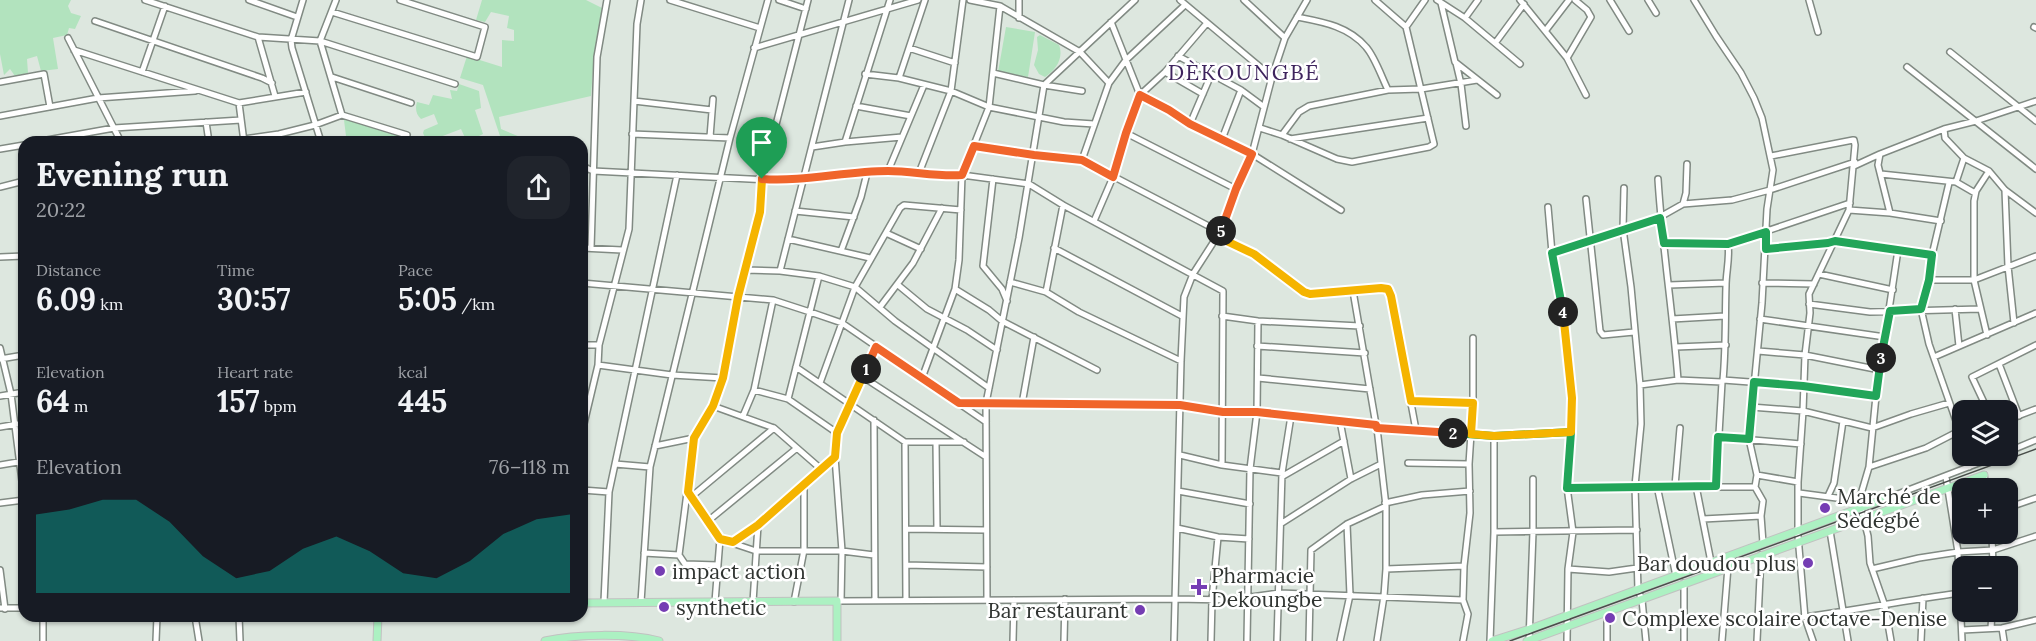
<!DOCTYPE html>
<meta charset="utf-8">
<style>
:root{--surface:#171b24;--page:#20242c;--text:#f1f3f6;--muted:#9ea1a6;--accent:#0f766e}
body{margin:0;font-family:Lora,serif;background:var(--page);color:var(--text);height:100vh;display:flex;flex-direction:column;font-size:22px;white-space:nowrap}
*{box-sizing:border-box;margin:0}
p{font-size:20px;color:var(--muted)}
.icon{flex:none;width:33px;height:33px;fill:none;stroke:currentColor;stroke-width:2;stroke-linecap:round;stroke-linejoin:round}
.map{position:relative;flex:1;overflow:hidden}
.side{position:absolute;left:18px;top:136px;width:570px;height:486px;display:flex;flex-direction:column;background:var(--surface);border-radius:18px;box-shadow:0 2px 4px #0004}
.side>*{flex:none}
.tools{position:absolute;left:1952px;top:400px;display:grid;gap:12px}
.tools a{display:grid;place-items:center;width:66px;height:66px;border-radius:12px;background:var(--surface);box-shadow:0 2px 4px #0004;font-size:30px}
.pin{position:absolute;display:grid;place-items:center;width:51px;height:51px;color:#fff;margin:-62px -26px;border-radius:50% 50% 50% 0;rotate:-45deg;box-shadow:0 0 6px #0007}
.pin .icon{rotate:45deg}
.km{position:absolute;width:30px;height:30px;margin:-15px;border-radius:50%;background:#222;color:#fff;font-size:16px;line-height:30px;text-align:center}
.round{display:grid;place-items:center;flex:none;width:63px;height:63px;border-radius:18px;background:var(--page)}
.headline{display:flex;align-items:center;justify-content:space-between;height:102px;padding:0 18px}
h1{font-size:33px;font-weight:700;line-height:45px}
.stats{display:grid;grid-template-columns:repeat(3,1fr);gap:9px;height:102px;padding:6px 18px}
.stats div{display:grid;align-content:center}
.stats b{font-size:30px;font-weight:700}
.stats small{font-size:16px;font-weight:400}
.stats p{font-size:16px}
.chart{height:168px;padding:12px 18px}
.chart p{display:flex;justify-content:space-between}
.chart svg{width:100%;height:108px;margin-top:6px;fill:var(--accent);opacity:.7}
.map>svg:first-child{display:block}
</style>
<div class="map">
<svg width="2036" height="641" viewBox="0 0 2036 641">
<rect width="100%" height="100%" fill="#dde7df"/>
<path fill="#b2e3be" d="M0,0H71L68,6L71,13L81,16L75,29L69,28L67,35L53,38L58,69L41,71L37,56L27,59L28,73L15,76L10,69L4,75L0,54Z
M482,0H586L602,8L594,56L591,96L499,117L501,129L532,142H509L501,139L483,85L460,78L467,56L502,67V40L514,41V30L507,28L509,16L491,12L485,22L476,20Z
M1006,27L1035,32L1028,77L998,72Z
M1040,35L1059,45C1064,58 1056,70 1045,77L1039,74L1034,65L1038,50L1037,37Z
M459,84L479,91L481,108L475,110L483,134L467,142L461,129L427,142L423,133L424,130L438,124L434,114L421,119C416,115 415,108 417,102L429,105L433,95L452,99L450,90L457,91Z
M346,119H348L420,142H344L346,136L344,120Z"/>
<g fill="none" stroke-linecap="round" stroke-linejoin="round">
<defs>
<path id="minor" d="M145,0L258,37L320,41L455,84
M249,0L297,17
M303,0L291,40L292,48L321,142
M336,0L320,41L342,115
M670,0L760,28
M779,0L806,9
M970,0L1000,6L1080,52L1109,83
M1019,0V18
M1180,0L1272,77
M1244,0L1285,38
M1437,0L1465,18L1520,64
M1520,0L1567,58L1586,95
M1610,0L1629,31
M1648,0L1656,13
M1694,0L1716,36L1741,73L1754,98L1762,118L1773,170L1767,209L1762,303L1749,439L1757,475L1755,487L1763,501L1761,516L1763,543
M1809,0L1818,32
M1441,3L1455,62L1497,95
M332,12L477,57L485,27L400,0
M1297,17C1323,22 1348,26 1366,47C1375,57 1382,78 1388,90
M1465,18L1478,0
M95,21L262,78L272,83
M1111,22L1140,95L1169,110L1190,124L1252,154L1341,210
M1406,27L1425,0
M2034,27L2036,28
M1546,30L1569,0
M258,37L275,96
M68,38L121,142
M1496,42L1524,4
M754,48L918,0
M909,48L955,63
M74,50L239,103L306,92
M1950,52L2036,121
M1178,56L1241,90L1264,107
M1567,58L1591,17L1587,10L1575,0
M1456,63L1461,84L1466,126
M1907,67L2036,169
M142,72L165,6
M1165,72L1203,94
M993,73L1044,85L1082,91
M865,74L899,78L951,91L989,107L1064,122L1094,124
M332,77L411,103
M899,78L925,0
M0,82L44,74L50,107
M634,101L712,110
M239,103L244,142
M856,106L911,116
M0,116L98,98L195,91
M206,122L209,142
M1190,124L1211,75
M1260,128L1282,135L1299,112L1309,106L1388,90L1421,89L1477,80
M1944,129L1945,138L1964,158L1989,171L2005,190L2036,213
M1126,133L1236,189
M632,134L730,138
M1282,135L1337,159L1352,162L1429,147L1434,144L1406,27L1375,0
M710,137L713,99
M244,139L279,134L315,125L342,115L407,135
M1222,139L1241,90
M1290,139L1428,118
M36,142L114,128L241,120
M845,142L890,0
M974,146L1082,160L1220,232
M812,147L845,142L902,137
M0,149L24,145
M1880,154L1878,165L1890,213
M1771,156L1853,140H1854L1855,145L1849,210L1809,294L1810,313L1805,355L1803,411L1798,482V536L1805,618L1813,641
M1082,160L1109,83L1126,60L1185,5
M582,166L593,171L788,181L888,171L947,176L962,175L1029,184L1063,205L1223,291L1222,465
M1854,166L1880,154L1944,129L1976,121L2036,101
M888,171L924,85
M919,173L951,91L963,0
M1881,174L1956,182L1975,193
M993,179L983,266L1002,289L1007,301
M1658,179C1662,246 1673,313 1678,380
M1956,182L1964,158
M1949,183L1932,255L1929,280L1921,309L1929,344L1962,438
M0,187L24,181
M1624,188L1623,229L1631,287L1640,385L1641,424L1635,486L1638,590L1642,600L1646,641
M2005,190L2008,266L2014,323
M1586,199L1600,331L1603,335L1634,332
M1683,204L1686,193L1687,164
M1063,205L1046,292L1079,312L1181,361
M1548,207L1552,253L1566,329L1572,398L1567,487L1573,532L1568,569L1567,641
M1849,210L1890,213L1941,221
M795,211L854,217
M1094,221L1113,177L1126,133L1140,95L1165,72L1207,23
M886,233L921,249
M1218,237L1254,254L1303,292L1310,294L1381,288L1388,289L1391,296L1416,430
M788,239L870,258
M1663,243L1728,244L1850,203
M582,248L622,250
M591,248L597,57L607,0
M1054,248L1182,316
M1766,249L1835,241L1932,255
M841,251L861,197L867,173
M1552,253L1660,217L1683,204L1732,200L1770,190L1855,162
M0,257L24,256
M745,270L780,271L819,276L855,287L895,321L989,388
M780,271L849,0
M1819,274L1893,290
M1929,280H1974L2036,256
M1010,282L1046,292
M582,283L773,300L810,312L842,323L986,422
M1762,283L1814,284
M898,285L927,309L967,330L997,350
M1669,285L1726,283
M955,289L989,310L1002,321L1097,370
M1353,291L1376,425
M1809,304L1870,312L1980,309
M880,307L913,263L942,208
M1955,309L1959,346
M1222,316L1258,321L1360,326
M1672,319L1725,316
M1760,319L1885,337
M1987,335L1974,280V201L1976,191L1989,171
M582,345H599
M1257,346L1365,353
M1676,347L1726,345
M0,348L11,394L24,497
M1758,351L1805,355L1880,370
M1934,357L2036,313
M0,359L24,355
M1999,364L2019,416
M598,365L672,375L723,378
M796,367L905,442H964
M863,377L986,457
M922,378L955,289L959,260L962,175L989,107L1000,6
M1258,378L1370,389
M1723,380C1726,348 1725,318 1726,286C1726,272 1730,258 1728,244
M820,383L855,287L900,208L904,205L961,210
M1640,385L1678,380L1722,382L1723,380L1803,386L1876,396
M754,390L788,399L837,433
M0,396L24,392
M788,399L819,276
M1411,401L1473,403
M959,403L1180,405L1223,412H1257L1376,425L1377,428L1494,436L1571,432
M1022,404L1034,337
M713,406L774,428L821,469
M1751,407L1803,411L1872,428L1911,414L1949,403
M1988,411L1972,377L2036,345
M743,416L754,390L773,300
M874,420L875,600
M2007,420L2036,409
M1340,421L1351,479
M0,427L24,423
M582,432L598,365L599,345L629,229L637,24L641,0
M1718,437L1801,444
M905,442L906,600
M936,442L937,529
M655,446L694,438
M2007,452L2036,440
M1180,455L1222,465L1282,473
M1967,456L1969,467
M1408,463L1469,464
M615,464L650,467
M0,465L24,461
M1869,467L1926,448L1959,431
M1757,475L1798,482
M1984,475L1986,489
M1283,476L1344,441
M1946,477L1958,552L1962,641
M1657,486L1676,576
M1675,486L1680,428
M1696,486L1711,562
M1716,486L1722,382
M1567,487H1755
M582,490L609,492
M1178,491L1250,504
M688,492L720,539L715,602
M1799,493L1859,501
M1828,496L1834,483L1843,421
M691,497L774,428
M1890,497L1997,456
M0,503L24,500
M1385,503L1422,495L1470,491
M2007,508L2036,498
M1703,519L1761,516
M708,521L797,448
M1282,523L1351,479L1381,464
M1177,528L1218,537L1249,539
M906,529L986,530
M1830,531L1848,641
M1494,532L1637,530
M1992,534L1993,567
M720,539L756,551H842L874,555
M733,542L758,525L835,457
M644,553L679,555L685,564L718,565
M679,555L694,438L713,406L723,378L738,297L760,212L762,179L808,0
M906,565L987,567
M1386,569L1464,566
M1568,569L1609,572L1637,568
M1872,569L1919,558L1958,552L1993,550L2036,536
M0,570L5,609
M987,600L986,403L1019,238L1044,85L1135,0
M837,601L1175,599L1229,600L1279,593L1463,600
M841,601L842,551L835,457L837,433L876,347
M604,602L609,492L677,175
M641,602L650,467L730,138L768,0
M753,602L758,525
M794,602L804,550V485
M0,608H24
M1607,612V641
M43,616V641
M195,616L199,641
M239,616L240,641
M1758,623C1826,616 1893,602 1960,593
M1991,628L1992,612
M2002,628L2004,641
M1962,630L2002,628L2036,620
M156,641L157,616
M1013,641L1014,600
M1064,641L1065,599
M1174,641L1181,361L1184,297L1193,274L1220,232L1236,189L1252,154L1272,77L1285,38L1307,0
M1211,641L1212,600L1218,537
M1247,641L1250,469L1257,412L1258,321
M1277,641L1282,473L1291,416
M1309,641L1311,550L1347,524L1386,506
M1340,641L1350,595L1347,524
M1377,641L1384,596L1386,569V506L1377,428
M1463,641L1468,614L1463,600L1464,566L1470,513L1469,464L1473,403V338
M1490,641L1494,532V436
M1529,641L1533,532V479
M1684,641V583
M1722,641L1728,567
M1757,641L1761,555
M1891,641L1885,606L1870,563L1868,536L1859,501L1869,467L1876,396L1898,250
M1921,641L1923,598"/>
<path id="major" d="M582,603L837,601V641
M377,641L378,616
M545,641C576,634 628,633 659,641
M1492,641L1530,629L1890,497
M1527,641L1984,475"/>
</defs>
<use href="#minor" stroke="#818a83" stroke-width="8"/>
<use href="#major" stroke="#c1c2c1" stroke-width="9"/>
<use href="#minor" stroke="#fff" stroke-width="5"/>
<use href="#major" stroke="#acf1c2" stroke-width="7"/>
<path stroke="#494e4a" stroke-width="1.5" d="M1510,641L2036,449"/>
</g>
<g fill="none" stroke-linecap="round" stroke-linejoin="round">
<defs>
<path id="split-1" d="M762,179L760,212L738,297L723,378L713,406L694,438L688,492L720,539L733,542L758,525L835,457L837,433L866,369"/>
<path id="split-2" d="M866,369L876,347L959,403L1180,405L1223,412H1257L1376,425L1377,428L1453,433"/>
<path id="split-3" d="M1453,433L1494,436L1571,432L1567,488L1716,486L1718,437L1749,439L1754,382L1803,386L1876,396L1881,358"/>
<path id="split-4" d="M1563,312L1552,253L1660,218L1664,243L1728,244L1766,232V249L1828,243L1835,241L1932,255L1929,280L1921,309L1890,311L1881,358"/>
<path id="split-5" d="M1221,231L1218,237L1254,254L1304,292L1310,294L1381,288L1388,289L1391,296L1411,401L1473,403L1471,434L1494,436L1571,432L1572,398L1563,312"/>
<path id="split-6" d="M762,179C804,182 846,171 888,171C913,171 937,177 962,175L974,146L1034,155L1082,160L1113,177L1126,133L1140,95L1169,110L1190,124L1252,154L1236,189L1221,231"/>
</defs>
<use href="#split-1" stroke="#fff" stroke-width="12"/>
<use href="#split-2" stroke="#fff" stroke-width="12"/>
<use href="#split-3" stroke="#fff" stroke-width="12"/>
<use href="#split-4" stroke="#fff" stroke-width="12"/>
<use href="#split-5" stroke="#fff" stroke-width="12"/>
<use href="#split-6" stroke="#fff" stroke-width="12"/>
<use href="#split-1" stroke="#f5b400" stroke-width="8"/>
<use href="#split-2" stroke="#f0652b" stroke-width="8"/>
<use href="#split-3" stroke="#22a559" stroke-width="8"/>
<use href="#split-4" stroke="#22a559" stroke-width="8"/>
<use href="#split-5" stroke="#f5b400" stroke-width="8"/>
<use href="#split-6" stroke="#f0652b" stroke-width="8"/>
</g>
<g fill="#753db3" stroke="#fff" stroke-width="2">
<circle cx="1825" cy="508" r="6"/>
<circle cx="1808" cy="563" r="6"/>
<circle cx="660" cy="571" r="6"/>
<path d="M1196 578h6v6h6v6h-6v6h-6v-6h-6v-6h6z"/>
<circle cx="664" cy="607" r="6"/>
<circle cx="1140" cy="610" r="6"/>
<circle cx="1610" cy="618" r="6"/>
</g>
<g text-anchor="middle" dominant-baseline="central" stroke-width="5" stroke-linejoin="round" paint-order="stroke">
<g font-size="21" fill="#303431" stroke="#fff" text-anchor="start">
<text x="1837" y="496">Marché de<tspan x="1837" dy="24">Sèdégbé</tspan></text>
<text x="1796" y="563" text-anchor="end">Bar doudou plus</text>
<text x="672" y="571">impact action</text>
<text x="1211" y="575">Pharmacie<tspan x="1211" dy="24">Dekoungbe</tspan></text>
<text x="676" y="607">synthetic</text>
<text x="1128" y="610" text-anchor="end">Bar restaurant</text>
<text x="1622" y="618">Complexe scolaire octave-Denise</text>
</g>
<g font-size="22" letter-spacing="1.5" fill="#3e245d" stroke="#fff">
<text x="1244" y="72">DÈKOUNGBÉ</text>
</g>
</g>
</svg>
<div class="tools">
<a><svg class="icon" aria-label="layers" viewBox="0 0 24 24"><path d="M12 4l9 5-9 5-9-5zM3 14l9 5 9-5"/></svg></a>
<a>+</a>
<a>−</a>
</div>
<div class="pin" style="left:762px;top:179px;background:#1e9e55"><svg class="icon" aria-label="arrive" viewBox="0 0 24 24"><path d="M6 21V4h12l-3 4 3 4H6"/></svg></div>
<b class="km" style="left:866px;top:369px">1</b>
<b class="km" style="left:1453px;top:433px">2</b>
<b class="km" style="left:1881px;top:358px">3</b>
<b class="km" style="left:1563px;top:312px">4</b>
<b class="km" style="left:1221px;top:231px">5</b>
<section class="side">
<div class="headline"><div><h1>Evening run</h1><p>20:22</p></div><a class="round"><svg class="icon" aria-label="share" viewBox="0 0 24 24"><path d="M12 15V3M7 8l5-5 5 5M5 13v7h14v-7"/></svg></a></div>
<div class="stats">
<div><p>Distance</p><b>6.09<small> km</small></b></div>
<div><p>Time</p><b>30:57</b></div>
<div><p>Pace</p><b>5:05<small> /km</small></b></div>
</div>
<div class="stats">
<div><p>Elevation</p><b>64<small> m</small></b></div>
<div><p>Heart rate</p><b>157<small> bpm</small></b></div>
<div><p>kcal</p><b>445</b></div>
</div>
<div class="chart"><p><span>Elevation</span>76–118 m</p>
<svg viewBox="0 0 160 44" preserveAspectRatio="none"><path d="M0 44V12L10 10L20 6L30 6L40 15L50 29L60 38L70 35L80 26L90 21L100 27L110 36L120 38L130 31L140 20L150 14L160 12V44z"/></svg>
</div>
</section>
</div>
